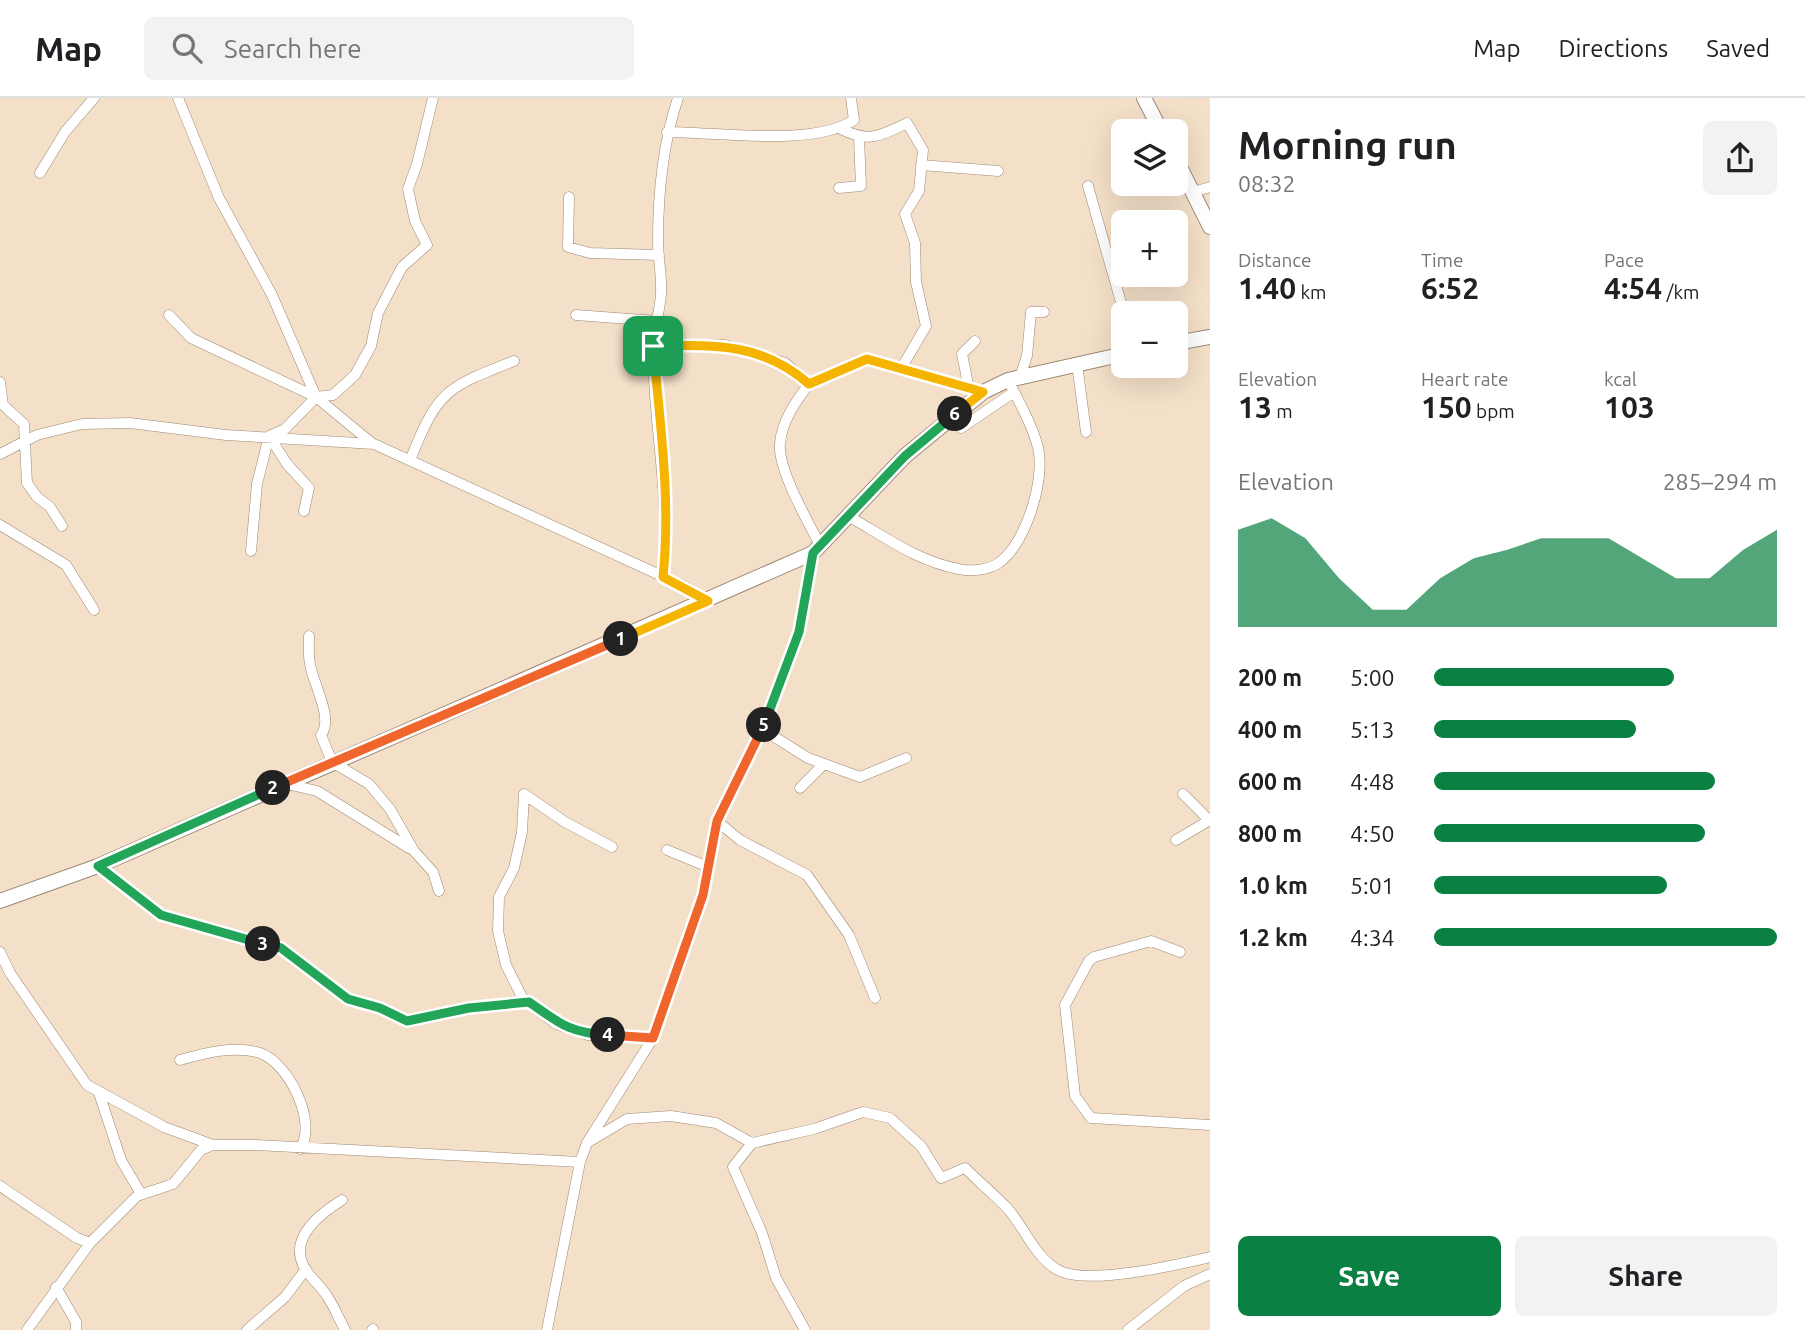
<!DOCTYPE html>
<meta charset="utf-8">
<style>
:root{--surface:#fff;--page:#f2f2f2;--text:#202124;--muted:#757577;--line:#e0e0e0;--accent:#0b8043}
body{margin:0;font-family:Ubuntu,sans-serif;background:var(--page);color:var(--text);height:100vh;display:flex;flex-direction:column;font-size:26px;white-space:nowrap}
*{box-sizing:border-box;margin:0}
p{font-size:23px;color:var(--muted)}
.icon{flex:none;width:38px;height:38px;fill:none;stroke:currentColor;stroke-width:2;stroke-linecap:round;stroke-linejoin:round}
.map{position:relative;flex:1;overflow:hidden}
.side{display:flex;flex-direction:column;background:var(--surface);width:595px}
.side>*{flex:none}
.controls{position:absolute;left:1111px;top:21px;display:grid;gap:14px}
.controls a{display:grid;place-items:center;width:77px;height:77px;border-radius:10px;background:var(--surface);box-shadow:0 7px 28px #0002;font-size:35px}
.pin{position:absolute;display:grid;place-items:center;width:60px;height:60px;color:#fff;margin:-30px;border-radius:14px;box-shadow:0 4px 10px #0006}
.km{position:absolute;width:35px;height:35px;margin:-18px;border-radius:50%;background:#222;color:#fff;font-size:19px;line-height:35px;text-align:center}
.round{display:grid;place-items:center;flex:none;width:74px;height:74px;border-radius:10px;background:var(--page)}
.headline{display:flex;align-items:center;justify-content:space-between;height:119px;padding:0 28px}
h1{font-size:38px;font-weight:700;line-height:52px}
.figures{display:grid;grid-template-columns:repeat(3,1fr);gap:10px;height:119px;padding:7px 28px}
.figures div{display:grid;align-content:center}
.figures b{font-size:30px;font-weight:700}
.figures small{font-size:19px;font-weight:400}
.figures p{font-size:19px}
.chart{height:196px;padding:14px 28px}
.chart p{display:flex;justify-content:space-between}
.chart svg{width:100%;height:126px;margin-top:7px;fill:var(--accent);opacity:.7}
.primary-button{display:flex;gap:14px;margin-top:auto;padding:14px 28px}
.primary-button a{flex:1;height:80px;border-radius:10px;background:var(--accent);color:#fff;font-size:28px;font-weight:700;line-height:80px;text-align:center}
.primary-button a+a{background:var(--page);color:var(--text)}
ul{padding:0 28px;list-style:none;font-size:23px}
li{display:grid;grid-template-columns:112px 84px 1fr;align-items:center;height:52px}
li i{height:18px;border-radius:9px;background:var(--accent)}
header{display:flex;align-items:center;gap:42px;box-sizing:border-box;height:98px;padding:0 35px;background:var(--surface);border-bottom:2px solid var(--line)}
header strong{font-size:33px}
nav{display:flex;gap:38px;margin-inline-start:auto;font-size:24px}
.search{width:490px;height:63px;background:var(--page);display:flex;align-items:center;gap:18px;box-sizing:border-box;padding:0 24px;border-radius:10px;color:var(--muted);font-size:26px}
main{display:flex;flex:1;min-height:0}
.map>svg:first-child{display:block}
</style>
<header>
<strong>Map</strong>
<div class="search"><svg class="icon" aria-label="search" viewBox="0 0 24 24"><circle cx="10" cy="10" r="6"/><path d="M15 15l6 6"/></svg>Search here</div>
<nav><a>Map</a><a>Directions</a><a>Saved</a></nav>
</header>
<main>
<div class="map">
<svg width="1210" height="1232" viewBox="0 0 1210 1232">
<rect width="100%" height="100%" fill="#f4dfc8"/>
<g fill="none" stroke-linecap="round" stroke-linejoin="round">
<defs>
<path id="street" d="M178,0L219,100L272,197L316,299
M841,31C869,45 880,38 907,25L923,52L919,93L905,116L915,145L916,184L926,228L902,269
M667,34C717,34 813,49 854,22L851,0
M921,67L998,73
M40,75L65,34L94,0
M1088,88L1124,215
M839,90L861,88L859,40
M1193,94L1210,89
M569,99L568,149L590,155L659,157
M169,217L191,240L316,299L373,346
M576,217L657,223
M653,248L725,247L785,265L809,286L867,261L983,294
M1077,266L1086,334
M1020,279L1027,258L1031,214H1044
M0,284L3,307L24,326L27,385L37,399L50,409L62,428
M809,286C796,303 782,323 780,345C777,370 808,424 820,447
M969,291L962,256L975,243
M961,330L1014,294
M269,338L287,366L309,390L304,413
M0,356L37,337L82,326L130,325L226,337L374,346L686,489L707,503
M411,360C438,292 447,289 514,263
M848,418C884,438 918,464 959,471C971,474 990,472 1000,464C1027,444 1047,377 1037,346C1031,324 1018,302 1008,282
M0,427L66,467L94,512
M251,453L257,386L269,338L285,331L316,299L333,297L355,277L371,248L378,215L402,169L427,147L415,123L408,91L417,66L433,0
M663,479C671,397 653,328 653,249C653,232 660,214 661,196C662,178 658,160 658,143C658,95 663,45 678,0
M309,538C309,547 308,557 310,566C313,586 334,620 321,637L332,664L369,686L390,711L414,753L433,774L439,793
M762,631L808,660L860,679L906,660
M287,686L317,693L409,750
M800,690L824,666
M1183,696L1208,721
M717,723L740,742L807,777L849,837L875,900
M1176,742L1210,722
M612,749L565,724L524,696L522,734L514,770L499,799L498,833L506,867L522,899L556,926L588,937L653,940
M667,752L708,769
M98,768L161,817L281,850L348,901L380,910L407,923L469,910L529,904
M0,854L10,875L87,987L164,1029L213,1047H256L580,1064
M1180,854L1151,843L1094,859L1089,863L1065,907L1075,998L1091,1020L1210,1027
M180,962C205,955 235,947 260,955C289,965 318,1025 300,1051
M99,995L121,1062L141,1096
M590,1043L627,1021L671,1018L716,1025L752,1045
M0,1088L77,1140L90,1145
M342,1102C321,1115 290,1139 303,1167C308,1178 320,1187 327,1198C334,1208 339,1221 345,1232
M56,1189L76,1224V1232
M27,1232L90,1145L137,1098L173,1086L201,1052L213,1047
M247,1232L285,1199L306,1171
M372,1232L373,1231
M547,1232L580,1064L587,1045L653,940L703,797L717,723L762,631L799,534L813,455
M805,1232L776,1180L762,1135L733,1069L752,1045L814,1031L863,1014L890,1020L921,1048L941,1080L965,1070C979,1084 995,1097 1008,1111C1025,1130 1036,1162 1060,1173C1091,1187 1176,1167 1210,1159
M1128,1232L1184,1188L1210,1176"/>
<path id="secondary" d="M1144,0L1161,33
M1176,61L1210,129
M1176,245L1210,239
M0,803L98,768L813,455L905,358L983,294L1008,282L1124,256"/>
</defs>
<use href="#street" stroke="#9c8973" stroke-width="11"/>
<use href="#secondary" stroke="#9c8973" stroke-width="16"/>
<use href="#street" stroke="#fff" stroke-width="10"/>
<use href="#secondary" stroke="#fff" stroke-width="14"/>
</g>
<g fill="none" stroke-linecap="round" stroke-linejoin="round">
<defs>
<path id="split-1" d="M621,541L708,503L663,479C671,402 660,325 653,248"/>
<path id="split-2" d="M273,690L621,541"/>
<path id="split-3" d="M263,846L161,817L98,768L273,690"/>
<path id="split-4" d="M263,846L281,850L348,901L380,910L407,923L469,910L529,904C559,925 569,935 608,937"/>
<path id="split-5" d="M608,937L653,940L703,797L717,723L764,627"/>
<path id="split-6" d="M764,627L799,534L813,455L905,358L955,316"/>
<path id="split-7" d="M653,248C713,247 761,244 809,286L867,261L983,294L955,316"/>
</defs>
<use href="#split-1" stroke="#fff" stroke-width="14"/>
<use href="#split-2" stroke="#fff" stroke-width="14"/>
<use href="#split-3" stroke="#fff" stroke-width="14"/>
<use href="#split-4" stroke="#fff" stroke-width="14"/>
<use href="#split-5" stroke="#fff" stroke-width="14"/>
<use href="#split-6" stroke="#fff" stroke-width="14"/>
<use href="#split-7" stroke="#fff" stroke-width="14"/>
<use href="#split-1" stroke="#f5b400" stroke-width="9"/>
<use href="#split-2" stroke="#f0652b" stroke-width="9"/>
<use href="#split-3" stroke="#22a559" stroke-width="9"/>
<use href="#split-4" stroke="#22a559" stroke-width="9"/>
<use href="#split-5" stroke="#f0652b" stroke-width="9"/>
<use href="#split-6" stroke="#22a559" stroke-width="9"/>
<use href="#split-7" stroke="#f5b400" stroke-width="9"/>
</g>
</svg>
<div class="controls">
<a><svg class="icon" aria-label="layers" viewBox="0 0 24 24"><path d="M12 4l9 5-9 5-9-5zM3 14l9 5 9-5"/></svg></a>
<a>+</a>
<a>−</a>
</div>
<div class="pin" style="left:653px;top:248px;background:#1e9e55"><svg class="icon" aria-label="arrive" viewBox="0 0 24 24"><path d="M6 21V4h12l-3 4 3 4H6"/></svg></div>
<b class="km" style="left:621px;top:541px">1</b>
<b class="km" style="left:273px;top:690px">2</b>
<b class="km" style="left:263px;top:846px">3</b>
<b class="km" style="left:608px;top:937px">4</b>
<b class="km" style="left:764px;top:627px">5</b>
<b class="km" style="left:955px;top:316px">6</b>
</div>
<section class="side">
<div class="headline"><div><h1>Morning run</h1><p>08:32</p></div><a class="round"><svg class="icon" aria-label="share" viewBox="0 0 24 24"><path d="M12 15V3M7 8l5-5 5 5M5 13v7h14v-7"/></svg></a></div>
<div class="figures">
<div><p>Distance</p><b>1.40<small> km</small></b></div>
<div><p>Time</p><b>6:52</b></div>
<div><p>Pace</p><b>4:54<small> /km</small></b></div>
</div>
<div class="figures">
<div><p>Elevation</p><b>13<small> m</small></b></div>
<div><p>Heart rate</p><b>150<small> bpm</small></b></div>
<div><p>kcal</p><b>103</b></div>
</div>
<div class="chart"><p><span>Elevation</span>285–294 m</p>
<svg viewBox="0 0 160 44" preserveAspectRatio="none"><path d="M0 44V10L10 6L20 13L30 27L40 38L50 38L60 27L70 20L80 17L90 13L100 13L110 13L120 20L130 27L140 27L150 17L160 10V44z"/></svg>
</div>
<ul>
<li><b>200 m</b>5:00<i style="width:70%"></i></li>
<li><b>400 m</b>5:13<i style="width:59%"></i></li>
<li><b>600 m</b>4:48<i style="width:82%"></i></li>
<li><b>800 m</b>4:50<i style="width:79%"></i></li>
<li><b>1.0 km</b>5:01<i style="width:68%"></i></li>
<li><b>1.2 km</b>4:34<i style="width:100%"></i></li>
</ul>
<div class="primary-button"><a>Save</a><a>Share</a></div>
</section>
</main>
